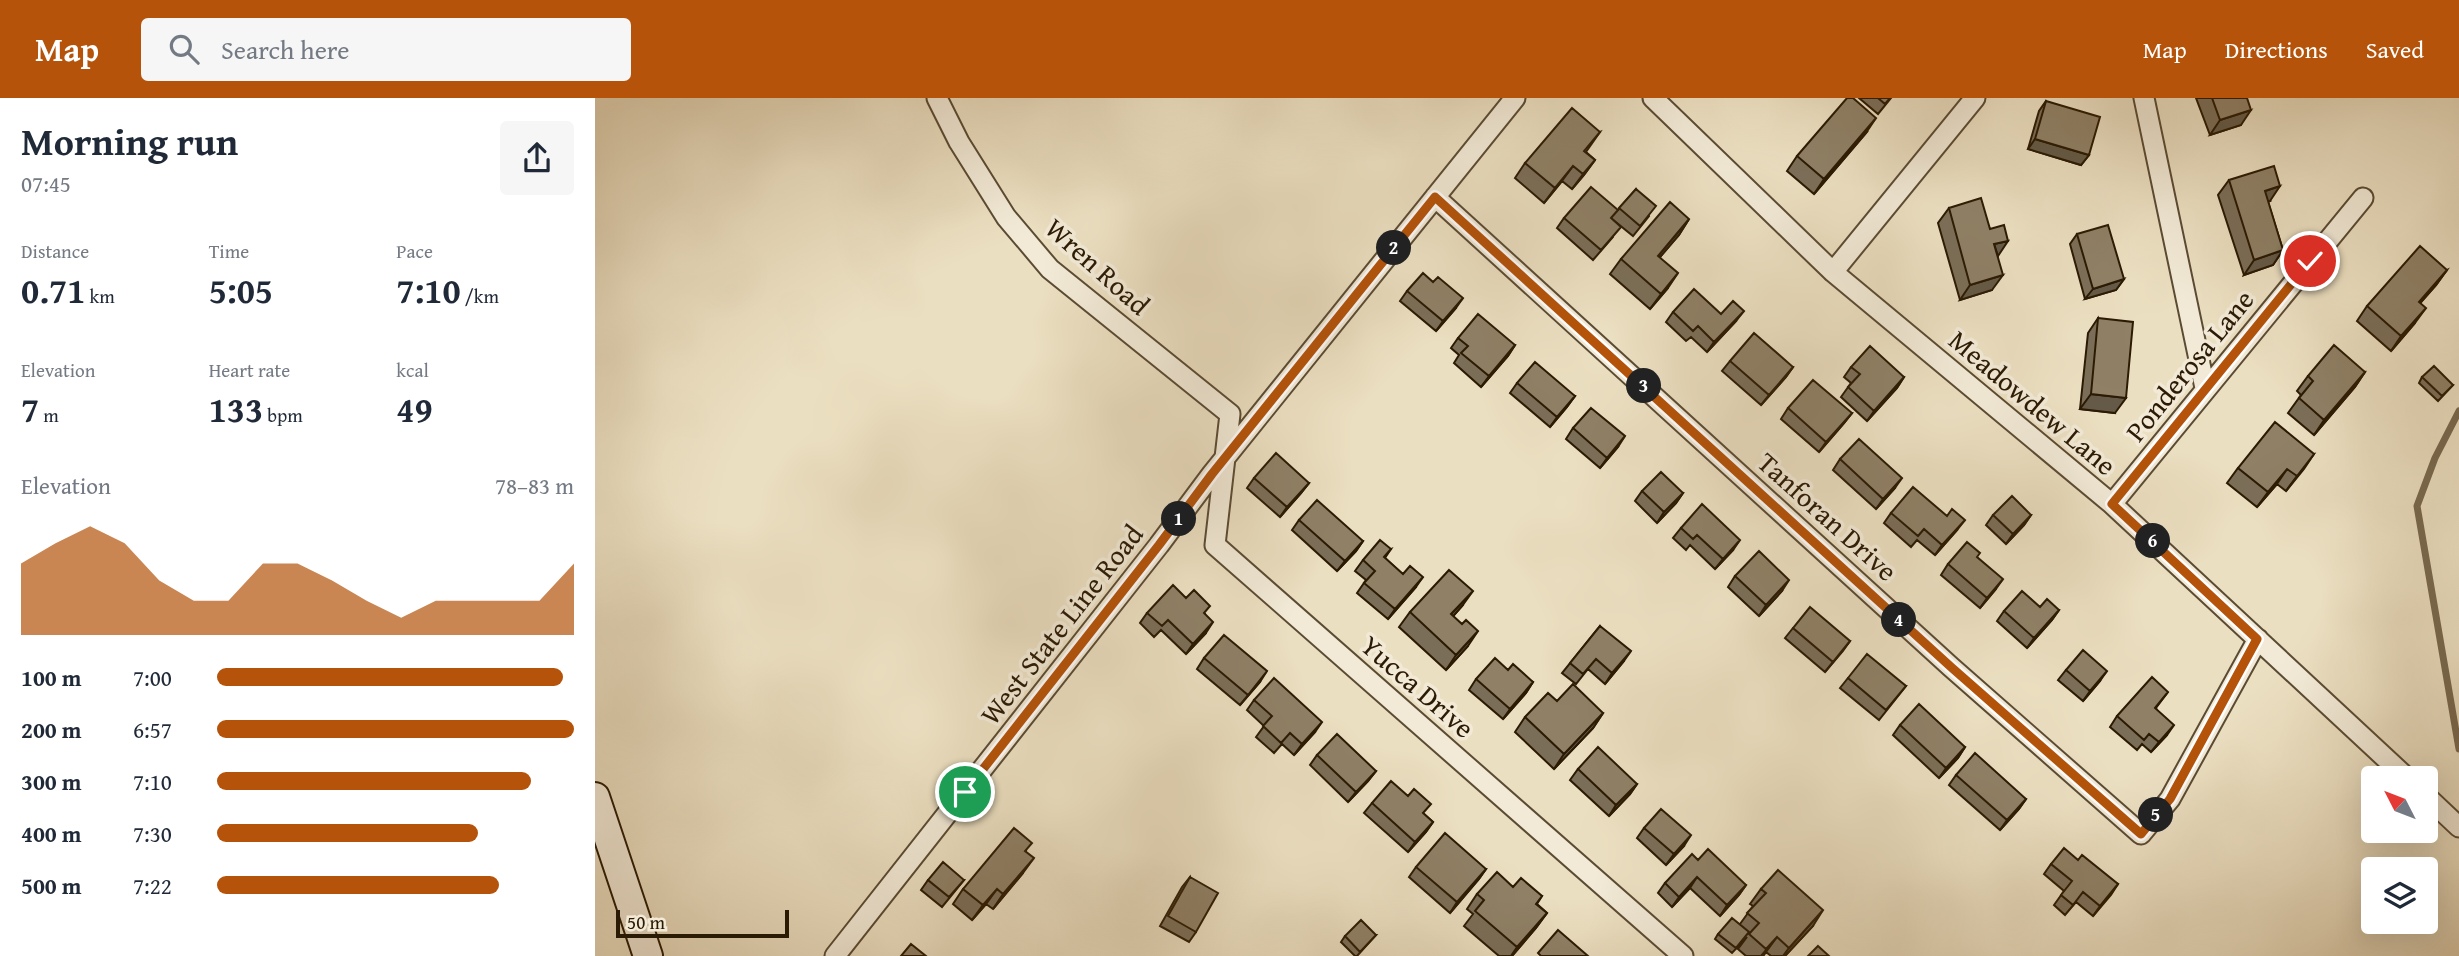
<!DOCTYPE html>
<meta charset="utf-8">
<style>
:root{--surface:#fff;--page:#f6f6f7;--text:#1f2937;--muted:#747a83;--accent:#b45309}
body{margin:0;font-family:"Gentium Book Plus",serif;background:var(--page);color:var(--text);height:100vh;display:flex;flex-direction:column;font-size:26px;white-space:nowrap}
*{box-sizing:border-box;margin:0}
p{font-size:23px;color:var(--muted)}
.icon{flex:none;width:38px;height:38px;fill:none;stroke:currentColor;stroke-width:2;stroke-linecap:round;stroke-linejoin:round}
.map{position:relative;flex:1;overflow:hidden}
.side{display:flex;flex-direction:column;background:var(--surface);width:595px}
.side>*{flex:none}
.needle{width:46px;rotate:312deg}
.tools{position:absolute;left:1766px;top:668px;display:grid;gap:14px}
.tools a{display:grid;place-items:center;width:77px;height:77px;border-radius:7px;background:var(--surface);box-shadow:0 7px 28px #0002;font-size:35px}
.scale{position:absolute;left:21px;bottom:18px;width:173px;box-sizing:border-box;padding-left:7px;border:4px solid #2b1a04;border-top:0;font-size:19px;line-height:24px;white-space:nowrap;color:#2b1a04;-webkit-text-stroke:5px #f2ead7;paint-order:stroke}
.pin{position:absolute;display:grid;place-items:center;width:60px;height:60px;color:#fff;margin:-30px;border:4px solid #fff;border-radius:50%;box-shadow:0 2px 7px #0007}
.km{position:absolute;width:35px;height:35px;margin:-18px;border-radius:50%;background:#222;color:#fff;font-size:19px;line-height:35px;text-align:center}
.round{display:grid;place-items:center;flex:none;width:74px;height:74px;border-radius:7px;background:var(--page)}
.head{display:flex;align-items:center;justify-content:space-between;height:119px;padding:0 21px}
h1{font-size:38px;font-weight:700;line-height:52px}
.stats{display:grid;grid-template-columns:repeat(3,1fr);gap:10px;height:119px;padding:7px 21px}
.stats div{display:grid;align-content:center}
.stats b{font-size:35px;font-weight:700}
.stats small{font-size:19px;font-weight:400}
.stats p{font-size:19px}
.chart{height:196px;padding:14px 21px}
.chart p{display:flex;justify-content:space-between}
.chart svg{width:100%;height:126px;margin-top:7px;fill:var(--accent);opacity:.7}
ul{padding:0 21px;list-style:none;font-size:23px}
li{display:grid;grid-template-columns:112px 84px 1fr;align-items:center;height:52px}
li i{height:18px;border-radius:9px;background:var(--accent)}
header{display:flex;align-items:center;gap:42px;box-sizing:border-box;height:98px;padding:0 35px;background:var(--accent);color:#fff}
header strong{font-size:33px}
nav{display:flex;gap:38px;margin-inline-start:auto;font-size:24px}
.search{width:490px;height:63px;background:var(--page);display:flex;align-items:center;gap:18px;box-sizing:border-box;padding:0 24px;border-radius:7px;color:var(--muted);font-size:26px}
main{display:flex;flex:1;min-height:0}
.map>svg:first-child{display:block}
</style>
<header>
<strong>Map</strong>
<div class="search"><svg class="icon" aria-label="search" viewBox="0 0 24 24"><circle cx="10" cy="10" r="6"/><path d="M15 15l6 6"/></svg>Search here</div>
<nav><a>Map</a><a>Directions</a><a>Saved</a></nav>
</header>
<main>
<section class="side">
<div class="head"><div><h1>Morning run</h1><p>07:45</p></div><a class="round"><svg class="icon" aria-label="share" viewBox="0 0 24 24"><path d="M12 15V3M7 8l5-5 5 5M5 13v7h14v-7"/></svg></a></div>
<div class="stats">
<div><p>Distance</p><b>0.71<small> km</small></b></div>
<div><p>Time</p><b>5:05</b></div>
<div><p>Pace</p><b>7:10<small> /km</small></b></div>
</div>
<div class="stats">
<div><p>Elevation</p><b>7<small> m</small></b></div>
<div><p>Heart rate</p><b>133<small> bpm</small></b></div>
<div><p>kcal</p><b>49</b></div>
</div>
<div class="chart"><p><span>Elevation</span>78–83 m</p>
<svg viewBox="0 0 160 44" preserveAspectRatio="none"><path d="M0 44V19L10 12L20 6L30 12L40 25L50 32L60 32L70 19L80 19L90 25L100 32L110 38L120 32L130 32L140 32L150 32L160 19V44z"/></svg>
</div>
<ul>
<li><b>100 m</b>7:00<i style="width:97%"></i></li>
<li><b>200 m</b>6:57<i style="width:100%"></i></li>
<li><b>300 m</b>7:10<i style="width:88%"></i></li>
<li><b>400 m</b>7:30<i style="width:73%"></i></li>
<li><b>500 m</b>7:22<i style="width:79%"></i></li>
</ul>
</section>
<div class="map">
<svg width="1864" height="858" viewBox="0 0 1864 858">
<rect width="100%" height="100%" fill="#ebdfc1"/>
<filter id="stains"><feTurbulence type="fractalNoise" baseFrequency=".00286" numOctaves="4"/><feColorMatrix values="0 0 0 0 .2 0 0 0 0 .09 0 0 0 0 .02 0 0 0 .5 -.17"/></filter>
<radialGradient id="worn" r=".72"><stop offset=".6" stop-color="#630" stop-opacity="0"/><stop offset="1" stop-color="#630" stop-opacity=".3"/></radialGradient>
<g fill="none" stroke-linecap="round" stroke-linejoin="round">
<path stroke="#77684f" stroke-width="7" d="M1864,313L1840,360L1822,408L1864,651"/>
<defs>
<path id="minor" d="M342,0L364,44L411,119L455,171L635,316L620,447L1088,858
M1058,0L1238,174L1517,406L1813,681
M1549,0L1610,290
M840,99L1356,569L1546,736L1575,701L1663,541
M1238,174L1380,0
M1517,406L1768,100
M1830,697L1864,729
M240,858L564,447L617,376L920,0"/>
<path id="secondary" d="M0,699L53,858"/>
</defs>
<use href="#minor" stroke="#5b4b33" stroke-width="23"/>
<use href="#secondary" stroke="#2b1a04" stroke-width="32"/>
<use href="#minor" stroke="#f2ead7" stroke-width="19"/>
<use href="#secondary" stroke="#f2ead7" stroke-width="28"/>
</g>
<path fill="#7b6e58" stroke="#2b1a04" stroke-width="2" d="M1264,0H1296L1283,16Z
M1601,0H1652L1646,27L1615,37Z
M1451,3L1494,57L1486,67L1433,51L1444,13Z
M1005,34L991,54L1000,62L989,77L977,91L967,83L949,105L920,80L930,65Z
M1271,35L1219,96L1192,73L1202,58Z
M1634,82L1675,103L1673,104L1688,152L1678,167L1649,177L1623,97Z
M1041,91L1054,118L1038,138L1017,121L1018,139L998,162L962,130L969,120L1023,112Z
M1354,110L1403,158L1397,192L1365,202L1343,125Z
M1094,121L1084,137L1065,159L1073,190L1055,211L1015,176L1026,161Z
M1482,136L1529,181L1521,192L1490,201L1475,146Z
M1852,172L1841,187L1825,205L1820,225L1796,253L1762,223L1772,208Z
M838,184L861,210L841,233L805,203L812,193Z
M1078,214L1126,216L1141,223L1112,254L1096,239L1091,243L1071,224Z
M1503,220L1520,315L1485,311L1493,235Z
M863,240L920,247L913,258L886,289L859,265L864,257L856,250Z
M1135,263L1198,269L1191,279L1166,307L1127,273Z
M1256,269L1309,279L1302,290L1272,323L1246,299L1256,285L1249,279Z
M1770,274L1760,289L1719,337L1693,315L1706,297L1702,293L1713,278Z
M1827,279L1858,287L1843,303L1824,285Z
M922,285L980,298L972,309L955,329L915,295Z
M1193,310L1257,315L1249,325L1224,354L1186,321Z
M978,330L1023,349L1005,370L971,341Z
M1719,356L1691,393L1682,386L1662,409L1632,385L1643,370Z
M1245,361L1300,390L1281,411L1238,372Z
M659,380L714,385L706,395L685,419L652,390Z
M1047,393L1088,395L1081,405L1062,425L1040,403Z
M1296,415L1362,432L1340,457L1322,442L1316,449L1289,425Z
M1398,417H1436L1429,427L1411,446L1391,427Z
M704,422L768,443L761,453L742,473L697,432Z
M1086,430L1138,452L1120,471L1095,447L1091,452L1078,440Z
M796,451L790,460L821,489L793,521L762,495L771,482L760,473L768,462Z
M1382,459L1401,491L1385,510L1346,477L1353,466Z
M1140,478L1187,493L1164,518L1133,489Z
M867,508L858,518L873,548L851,572L804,529L815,514Z
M1445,509L1464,512L1457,522L1432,550L1402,523L1409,513Z
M552,515L610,516L611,535L591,556L566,532L559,539L545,525Z
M1005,528L1029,563L1010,586L993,571L981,586L967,575Z
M1198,530L1255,543L1230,574L1190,540Z
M609,560L665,584L645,607L602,571Z
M913,572L938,584L931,595L908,621L874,592L881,581Z
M1471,572L1505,583L1488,603L1463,582Z
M1253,580L1311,588L1284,622L1245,590Z
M1573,594L1561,610L1572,637L1556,654L1547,646L1542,652L1515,629L1522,618Z
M659,602L720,634L699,657L687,646L679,655L661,639L669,628L652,612Z
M962,603L1008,615L998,630L959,671L920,634L930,619Z
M1305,627L1370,649L1363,660L1344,680L1298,637Z
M722,657L781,673L773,683L753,704L715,667Z
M983,671L1042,686L1035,696L1014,718L975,682Z
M1361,677L1431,701L1424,711L1405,732L1354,687Z
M777,705L829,716L838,724L831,734L813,754L769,715Z
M1049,730L1089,748L1071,767L1042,740Z
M431,753L428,775L398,811L391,806L377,822L358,806L368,791Z
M1103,762L1151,787L1144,797L1125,818L1095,790L1077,809L1063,795L1070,785Z
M1483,762L1523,786L1498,818L1481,804L1470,817L1459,807L1469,793L1449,776L1456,766Z
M821,769L891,771L884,781L855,815L814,779Z
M595,779L601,834L594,844L565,828L587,789Z
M333,782H369L347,809L326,792Z
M918,789L947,798L942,806L952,815L941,830L917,858H904L869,828L878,816L872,811L882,796Z
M1166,791L1218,828L1190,858H1176L1171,854L1168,858H1151L1143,851L1152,839L1137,855L1120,841L1123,836L1145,826L1158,808L1155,806Z
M781,837L762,858H760L746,844L750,838Z"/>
<path fill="#645a47" stroke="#2b1a04" stroke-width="2" d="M1656,12L1646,27L1615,37L1625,22Z
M1281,20L1271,35L1219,96L1229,81Z
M1440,41L1494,57L1486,67L1433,51Z
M1000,62L989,77L977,91L988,76Z
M978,68L967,83L949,105L960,90Z
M1685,88L1675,103L1659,108L1670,93Z
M1094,121L1084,137L1053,173L1063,158Z
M1413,143L1403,158L1399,146Z
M1688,152L1678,167L1649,177L1659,162Z
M1852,172L1841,187L1813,219L1824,204Z
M1083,175L1073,190L1055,211L1066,196Z
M1408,177L1397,192L1365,202L1375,187Z
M1529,181L1521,192L1490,201L1498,191Z
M868,200L861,210L841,233L848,223Z
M1831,210L1820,225L1796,253L1806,238Z
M1149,213L1141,223L1112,254L1119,244Z
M920,247L913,258L886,289L894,278Z
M1198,269L1191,279L1166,307L1174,297Z
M1770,274L1760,289L1719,337L1729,322Z
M1309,279L1302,290L1272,323L1279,313Z
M1496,296L1531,300L1520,315L1485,311Z
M980,298L972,309L955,329L962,319Z
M1257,315L1249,325L1224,354L1231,344Z
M1030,338L1023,349L1005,370L1012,360Z
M1719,356L1709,371L1691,393L1702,378Z
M1692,371L1682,386L1662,409L1673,394Z
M1307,380L1300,390L1281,411L1288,401Z
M714,385L706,395L685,419L692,409Z
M1088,395L1081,405L1062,425L1069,414Z
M1436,417L1429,427L1411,446L1418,436Z
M1370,422L1362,432L1340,457L1347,447Z
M1145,442L1138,452L1120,471L1128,461Z
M768,443L761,453L742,473L750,463Z
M828,479L821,489L793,521L800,511Z
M1408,481L1401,491L1385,510L1392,500Z
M1194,482L1187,493L1164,518L1171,507Z
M878,493L867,508L846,532L856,516Z
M1464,512L1457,522L1432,550L1439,540Z
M618,524L611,535L591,556L598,546Z
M883,533L873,548L851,572L861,557Z
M1255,543L1248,553L1230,574L1238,564Z
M1036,553L1029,563L1010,586L1017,575Z
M672,573L665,584L645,607L653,597Z
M1512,573L1505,583L1488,603L1495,593Z
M938,584L931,595L908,621L915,611Z
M1008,615L998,630L959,671L969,656Z
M727,624L720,634L699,657L707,646Z
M1579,627L1572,637L1556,654L1564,644Z
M1370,649L1363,660L1344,680L1351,670Z
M781,673L773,683L753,704L761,694Z
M1042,686L1035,696L1014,718L1021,707Z
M1431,701L1424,711L1405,732L1412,722Z
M838,724L831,734L813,754L820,744Z
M1096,737L1089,748L1071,767L1079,756Z
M439,760L428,775L398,811L408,796Z
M891,771L884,781L855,815L862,804Z
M1102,779L1095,790L1077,809L1084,799Z
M1523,786L1516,797L1498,818L1505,808Z
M1151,787L1144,797L1125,818L1132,807Z
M402,791L391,806L377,822L388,807Z
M1228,812L1218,828L1190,858H1188L1194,850Z
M952,815L941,830L917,858H916L922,849Z
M1182,839L1171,854L1168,858H1166Z"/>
<path fill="#8f8066" stroke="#2b1a04" stroke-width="2" d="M1252,0H1258L1281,20L1229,81L1202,58Z
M1283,0H1295L1290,6Z
M1617,0H1652L1656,12L1625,22Z
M1451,3L1505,19L1494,57L1440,41Z
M977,10L1005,34L989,53L1000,62L988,76L978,68L960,90L930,65Z
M1679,68L1685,88L1670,93L1688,152L1659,162L1634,82Z
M996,89L1023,112L1016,120L1026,129L1006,152L969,120Z
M1041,91L1061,108L1045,128L1024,110Z
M1386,100L1395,131L1409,127L1413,143L1399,146L1408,177L1375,187L1354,110Z
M1075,104L1094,121L1063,158L1083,175L1066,196L1026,161Z
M1513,127L1529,181L1498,191L1482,136Z
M1825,148L1852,172L1824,204L1831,210L1806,238L1772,208Z
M828,175L838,184L843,179L868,200L848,223L812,193Z
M1099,191L1126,216L1138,203L1149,213L1119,244L1103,228L1098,233L1078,214Z
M883,216L920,247L894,278L866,255L873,248L863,240Z
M1503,220L1538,224L1531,300L1496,296Z
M1159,235L1198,269L1174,297L1135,263Z
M1739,247L1770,274L1729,322L1704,300L1718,283L1713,278Z
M1275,248L1309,279L1279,313L1253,289L1265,276L1256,269Z
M940,264L980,298L962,319L922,285Z
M1839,268L1858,287L1847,298L1827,279Z
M1218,282L1257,315L1231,344L1193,310Z
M996,310L1030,338L1012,360L978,330Z
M1680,324L1719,356L1702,378L1692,371L1673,394L1643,370Z
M1264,341L1307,380L1288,401L1245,361Z
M681,355L714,385L692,409L659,380Z
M1066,374L1088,395L1069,414L1047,393Z
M1318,389L1352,418L1357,411L1370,422L1347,447L1329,431L1323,438L1296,415Z
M1417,398L1436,417L1418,436L1398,417Z
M722,402L768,443L750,463L704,422Z
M1107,406L1145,442L1128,461L1102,437L1098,441L1086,430Z
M785,442L796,451L789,459L808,476L815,468L828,479L800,511L769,485L780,473L768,462Z
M1372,444L1385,455L1382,459L1408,481L1392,500L1353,466Z
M1164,453L1194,482L1171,507L1140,478Z
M854,472L878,493L856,516L867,526L871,522L883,533L861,557L815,514Z
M578,487L591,500L599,492L615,508L609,515L618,524L598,546L573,522L567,528L552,515Z
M1427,493L1445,509L1452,501L1464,512L1439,540L1409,513Z
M1215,509L1255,543L1238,564L1198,530Z
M1005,528L1036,553L1017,575L1001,561L988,576L975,565Z
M629,537L672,573L653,597L609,560Z
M1488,552L1512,573L1495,593L1471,572Z
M1272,556L1311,588L1291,612L1253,580Z
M900,560L913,572L918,566L938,584L915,611L881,581Z
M1557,579L1573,594L1560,610L1579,627L1564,644L1554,636L1549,642L1522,618Z
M679,580L727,624L707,646L695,635L686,645L668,628L677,618L659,602Z
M978,586L1008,615L969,656L930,619L953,595L962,603Z
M1324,606L1370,649L1351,670L1305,627Z
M742,636L781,673L761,694L722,657Z
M1003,649L1042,686L1021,707L983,671Z
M1380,655L1431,701L1412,722L1361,677Z
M796,683L813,698L819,691L836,706L828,715L838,724L820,744L777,705Z
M1066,711L1096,737L1079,756L1049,730Z
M419,730L437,745L430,753L439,760L408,796L402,791L388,807L368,791Z
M850,735L891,771L862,804L821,769Z
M1469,750L1483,762L1487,757L1523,786L1505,808L1488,794L1478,807L1466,797L1477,783L1456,766Z
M1113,751L1151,787L1132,807L1102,779L1084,799L1070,785L1097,756L1103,762Z
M348,764L369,782L354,799L333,782Z
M1183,772L1228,812L1194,850L1182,839L1171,851L1154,836L1164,825L1152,815L1171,795L1166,791Z
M902,774L918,789L926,780L947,798L941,806L952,815L922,849L880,813L889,802L882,796Z
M595,779L623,795L601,834L573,818Z
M1137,820L1154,834L1141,850L1123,836Z
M766,822L781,837L765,854L750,838Z
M963,832L993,858H946L943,855Z
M316,846L331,858H306Z
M1223,848L1234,858H1213Z"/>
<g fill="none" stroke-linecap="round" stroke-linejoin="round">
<defs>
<path id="route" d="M370,694L564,447L617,376L840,99L1356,569L1546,736L1575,701L1662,541L1517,406L1715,163"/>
</defs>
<use href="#route" stroke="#fff" stroke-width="14"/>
<use href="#route" stroke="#b45309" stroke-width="9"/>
</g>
<g text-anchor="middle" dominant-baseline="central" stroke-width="7" stroke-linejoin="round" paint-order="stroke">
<g font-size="28" fill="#2b1a04" stroke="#f2ead7">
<text transform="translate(503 168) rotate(42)">Wren Road</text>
<text transform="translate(1594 267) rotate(-51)">Ponderosa Lane</text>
<text transform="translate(1438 304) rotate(40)">Meadowdew Lane</text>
<text transform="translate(1233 418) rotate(42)">Tanforan Drive</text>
<text transform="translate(466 526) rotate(-52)">West State Line Road</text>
<text transform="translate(823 588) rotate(41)">Yucca Drive</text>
</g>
</g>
<rect width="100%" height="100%" filter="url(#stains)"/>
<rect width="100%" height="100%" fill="url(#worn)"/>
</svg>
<div class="tools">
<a><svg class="needle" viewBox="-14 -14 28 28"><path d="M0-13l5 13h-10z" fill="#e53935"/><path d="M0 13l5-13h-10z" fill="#747a83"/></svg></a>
<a><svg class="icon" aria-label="layers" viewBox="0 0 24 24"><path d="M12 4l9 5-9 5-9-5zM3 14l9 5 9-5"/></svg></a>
</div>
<div class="scale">50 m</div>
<div class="pin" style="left:370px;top:694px;background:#1e9e55"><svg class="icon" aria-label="arrive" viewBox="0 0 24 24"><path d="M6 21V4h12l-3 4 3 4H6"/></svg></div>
<div class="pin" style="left:1715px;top:163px;background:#d93025"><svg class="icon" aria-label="check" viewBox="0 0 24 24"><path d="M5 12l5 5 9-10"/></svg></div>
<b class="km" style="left:584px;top:421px">1</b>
<b class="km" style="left:799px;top:150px">2</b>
<b class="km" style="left:1049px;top:288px">3</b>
<b class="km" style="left:1304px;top:522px">4</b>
<b class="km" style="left:1561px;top:717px">5</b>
<b class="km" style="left:1558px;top:443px">6</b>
</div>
</main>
